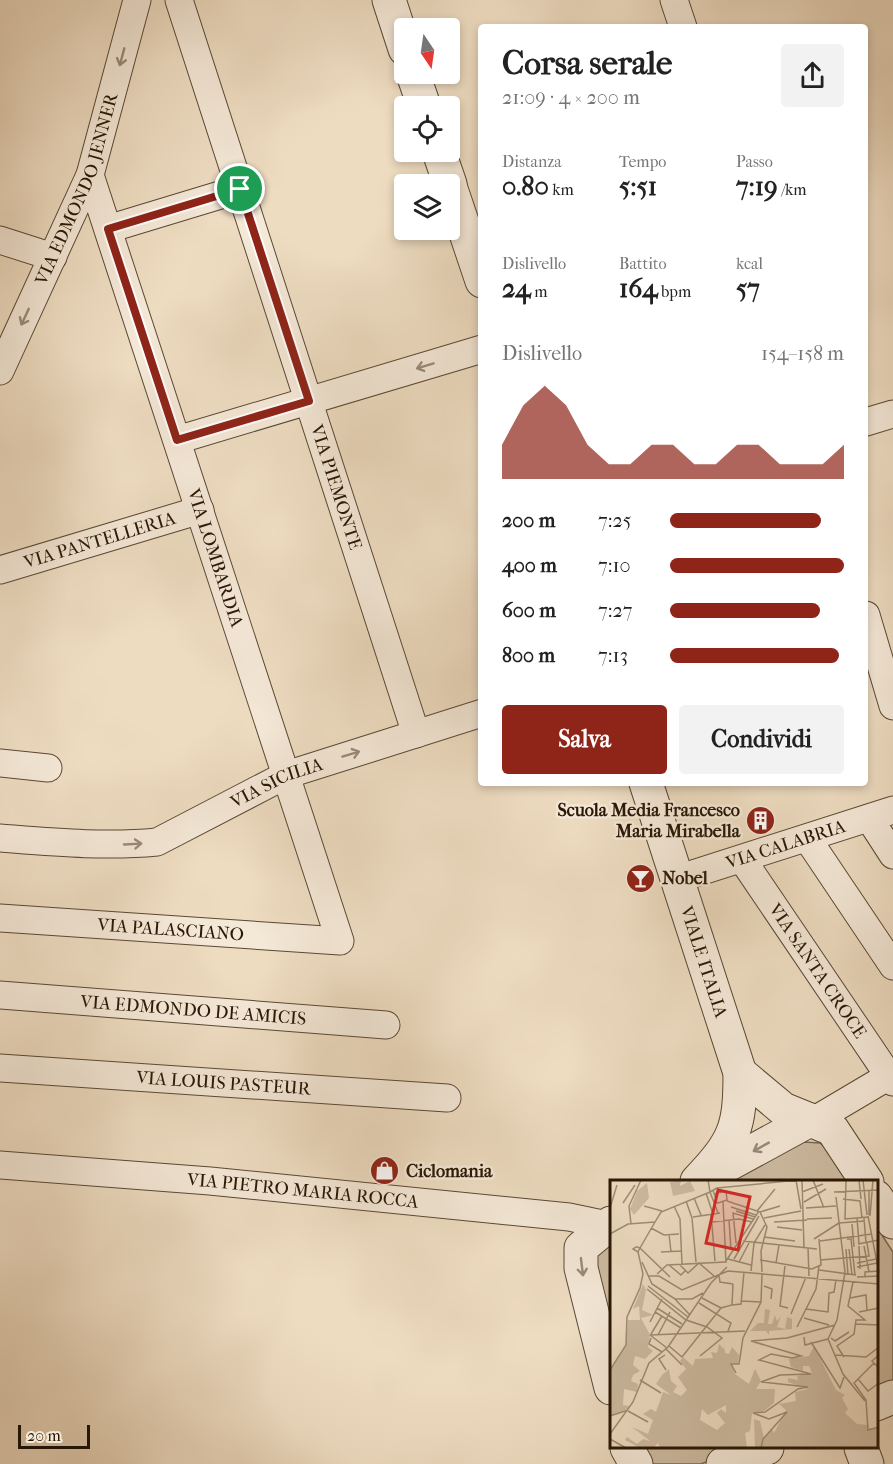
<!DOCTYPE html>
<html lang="it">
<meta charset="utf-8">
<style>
:root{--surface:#fff;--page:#f2f2f2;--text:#222;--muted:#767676;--accent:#8f2418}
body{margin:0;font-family:"IM FELL French Canon",serif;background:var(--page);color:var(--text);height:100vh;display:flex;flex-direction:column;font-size:22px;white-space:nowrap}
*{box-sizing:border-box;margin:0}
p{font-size:20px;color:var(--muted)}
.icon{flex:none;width:33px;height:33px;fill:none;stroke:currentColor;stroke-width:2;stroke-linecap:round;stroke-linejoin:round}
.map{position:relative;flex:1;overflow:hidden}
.sheet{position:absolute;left:478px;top:24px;width:390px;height:762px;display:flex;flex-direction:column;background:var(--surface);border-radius:6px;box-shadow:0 3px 9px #0003}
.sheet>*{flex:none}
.needle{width:39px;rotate:167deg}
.tools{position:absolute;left:394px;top:18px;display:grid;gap:12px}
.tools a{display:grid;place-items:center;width:66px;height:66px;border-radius:6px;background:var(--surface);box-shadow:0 3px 9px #0003;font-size:30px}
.scale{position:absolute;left:18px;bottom:15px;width:72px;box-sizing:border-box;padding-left:6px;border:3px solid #291705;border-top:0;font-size:16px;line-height:21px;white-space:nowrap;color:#291705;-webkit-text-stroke:4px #f4e8d7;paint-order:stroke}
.pin{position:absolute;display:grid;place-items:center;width:51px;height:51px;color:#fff;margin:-26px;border:3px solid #fff;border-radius:50%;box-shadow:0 2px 6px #0007}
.round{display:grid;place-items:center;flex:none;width:63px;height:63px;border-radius:6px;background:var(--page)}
.summary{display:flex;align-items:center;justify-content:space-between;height:102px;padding:0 24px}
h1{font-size:33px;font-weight:700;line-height:45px}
.figures{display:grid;grid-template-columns:repeat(3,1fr);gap:9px;height:102px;padding:6px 24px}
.figures div{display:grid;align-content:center}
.figures b{font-size:26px;font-weight:700}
.figures small{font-size:16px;font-weight:400}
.figures p{font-size:16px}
.chart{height:168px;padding:12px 24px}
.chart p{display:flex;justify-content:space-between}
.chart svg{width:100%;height:108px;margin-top:6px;fill:var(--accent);opacity:.7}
.primary-button{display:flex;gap:12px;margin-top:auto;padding:12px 24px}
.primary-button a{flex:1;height:69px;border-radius:6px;background:var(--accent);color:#fff;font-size:24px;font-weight:700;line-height:69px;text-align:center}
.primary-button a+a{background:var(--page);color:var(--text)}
ul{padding:0 24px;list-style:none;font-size:20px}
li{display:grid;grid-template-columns:96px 72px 1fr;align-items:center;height:45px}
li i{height:15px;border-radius:8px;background:var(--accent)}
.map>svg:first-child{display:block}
</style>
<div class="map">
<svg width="893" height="1464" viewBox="0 0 893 1464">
<rect width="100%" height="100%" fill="#eedcc1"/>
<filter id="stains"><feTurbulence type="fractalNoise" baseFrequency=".00333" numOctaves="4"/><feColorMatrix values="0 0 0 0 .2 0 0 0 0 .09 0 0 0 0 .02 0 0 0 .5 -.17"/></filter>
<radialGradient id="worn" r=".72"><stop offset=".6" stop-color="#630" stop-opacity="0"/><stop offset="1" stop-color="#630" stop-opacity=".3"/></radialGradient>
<path fill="#cdbba1" stroke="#7b6953" stroke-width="1.5" d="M804,1142L820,1143L832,1153L850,1182H722Z
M876,1226L893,1252V1386L876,1393Z
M611,1238V1333L591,1259Z
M642,1448H742L701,1464H652Z"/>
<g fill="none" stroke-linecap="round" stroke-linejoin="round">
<defs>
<g id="minor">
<path id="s1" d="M179,0L416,734"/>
<path d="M674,0L683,27"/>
<path d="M108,229L240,189"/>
<path d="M0,240L53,257"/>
<path id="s2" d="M0,371L90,175L137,0"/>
<path d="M866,422L893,414"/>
<path d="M177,440L482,349"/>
<path id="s3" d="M0,570L200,510"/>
<path d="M866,615L893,706"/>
<path d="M0,763L48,768"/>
<path d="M869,818L893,855"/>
<path id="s4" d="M0,838C52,842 105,847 157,842L286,775L482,713"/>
<path d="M807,838L893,966"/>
<path id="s5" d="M742,859L893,1082"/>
<path id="s6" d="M677,879L893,810"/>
<path id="s7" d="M0,918L340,941L90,175"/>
<path id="s8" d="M0,995L386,1025"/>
<path id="s9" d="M0,1068L447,1098"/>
<path d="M813,1121L889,1076"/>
<path id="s10" d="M0,1165L210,1181L569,1217L607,1225"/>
</g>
<g id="tertiary">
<path d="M389,0L405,49"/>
<path d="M413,74L424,106"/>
<path d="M439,152L450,184"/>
<path d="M450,186L482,281"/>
<path id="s11" d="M646,783L740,1073C740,1128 735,1141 697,1181"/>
<path d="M740,1073L783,1109L810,1120"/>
<path d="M709,1175L810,1120L832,1129L867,1182"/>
<path d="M876,1197L893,1222"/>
<path d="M611,1223L581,1248V1268L611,1388"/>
<path d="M876,1404L893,1397"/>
<path d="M627,1448L636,1464"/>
<path d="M861,1448L867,1464"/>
<path d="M723,1464L767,1448"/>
</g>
</defs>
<use href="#minor" stroke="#5a4834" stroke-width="29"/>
<use href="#tertiary" stroke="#5a4834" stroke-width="35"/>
<use href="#minor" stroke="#f4e8d7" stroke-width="27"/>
<use href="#tertiary" stroke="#f4e8d7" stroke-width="33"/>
</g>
<defs><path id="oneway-shaft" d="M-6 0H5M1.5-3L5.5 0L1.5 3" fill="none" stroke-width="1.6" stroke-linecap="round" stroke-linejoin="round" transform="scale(1.5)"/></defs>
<g stroke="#998a78">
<use href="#oneway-shaft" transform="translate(122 57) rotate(105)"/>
<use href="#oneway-shaft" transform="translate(25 317) rotate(115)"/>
<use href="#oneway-shaft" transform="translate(425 366) rotate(163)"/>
<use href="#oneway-shaft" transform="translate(351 754) rotate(-17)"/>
<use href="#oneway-shaft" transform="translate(133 844) rotate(-3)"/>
<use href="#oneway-shaft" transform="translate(761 1147) rotate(151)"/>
<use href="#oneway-shaft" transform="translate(582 1267) rotate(83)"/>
</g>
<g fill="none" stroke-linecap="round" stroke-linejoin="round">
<defs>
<path id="route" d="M240,189L309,401L177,440L108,229Z"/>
</defs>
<use href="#route" stroke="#fff" stroke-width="12"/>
<use href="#route" stroke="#8f2418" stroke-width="8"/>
</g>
<defs>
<symbol id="building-disc" viewBox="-11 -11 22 22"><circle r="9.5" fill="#8f2418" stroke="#f4e8d7"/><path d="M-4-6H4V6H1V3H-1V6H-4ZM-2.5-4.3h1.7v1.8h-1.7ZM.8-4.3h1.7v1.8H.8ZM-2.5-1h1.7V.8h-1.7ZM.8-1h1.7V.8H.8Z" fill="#fff"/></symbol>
<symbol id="bar-disc" viewBox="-11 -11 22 22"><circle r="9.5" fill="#8f2418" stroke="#f4e8d7"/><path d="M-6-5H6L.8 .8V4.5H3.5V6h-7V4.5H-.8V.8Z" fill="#fff"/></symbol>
<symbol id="shop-disc" viewBox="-11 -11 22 22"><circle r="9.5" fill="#8f2418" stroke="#f4e8d7"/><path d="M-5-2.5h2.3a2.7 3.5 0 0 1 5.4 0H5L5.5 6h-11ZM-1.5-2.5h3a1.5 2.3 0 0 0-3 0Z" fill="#fff"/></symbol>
</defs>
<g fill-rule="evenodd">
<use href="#building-disc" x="744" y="804" width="33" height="33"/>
<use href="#bar-disc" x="624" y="862" width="33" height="33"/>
<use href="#shop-disc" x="368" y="1154" width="33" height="33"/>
</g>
<g text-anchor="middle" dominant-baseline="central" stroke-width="5" stroke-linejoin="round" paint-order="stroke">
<g font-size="18" fill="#291705" stroke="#f4e8d7">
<text stroke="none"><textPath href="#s2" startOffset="198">VIA EDMONDO JENNER</textPath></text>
<text stroke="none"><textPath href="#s1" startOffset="512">VIA PIEMONTE</textPath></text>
<text stroke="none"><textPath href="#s3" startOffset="104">VIA PANTELLERIA</textPath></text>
<text transform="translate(215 558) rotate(72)">VIA LOMBARDIA</text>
<text stroke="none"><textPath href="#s4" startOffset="291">VIA SICILIA</textPath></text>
<text stroke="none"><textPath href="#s6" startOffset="114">VIA CALABRIA</textPath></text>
<text stroke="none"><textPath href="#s7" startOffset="171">VIA PALASCIANO</textPath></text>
<text stroke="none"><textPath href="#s11" startOffset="188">VIALE ITALIA</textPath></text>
<text stroke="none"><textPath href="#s5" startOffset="135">VIA SANTA CROCE</textPath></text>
<text stroke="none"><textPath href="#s8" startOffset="194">VIA EDMONDO DE AMICIS</textPath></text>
<text stroke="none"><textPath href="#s9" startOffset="224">VIA LOUIS PASTEUR</textPath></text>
<text stroke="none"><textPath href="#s10" startOffset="304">VIA PIETRO MARIA ROCCA</textPath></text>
</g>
<g font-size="18" font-weight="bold" fill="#291705" stroke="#f4e8d7" text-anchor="start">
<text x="740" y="810" text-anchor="end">Scuola Media Francesco<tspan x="740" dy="21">Maria Mirabella</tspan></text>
<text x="662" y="878">Nobel</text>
<text x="406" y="1171">Ciclomania</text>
</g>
</g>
<g transform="translate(610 1180)">
<rect width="268" height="268" fill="#eedcc1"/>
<path d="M71,0L70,6L80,1L85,11L63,16L60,2ZM37,3L39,18L24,35L20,29L27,11ZM33,104L36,110L32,130L43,135L31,138L40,155L38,167L43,171L35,179L25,176L23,185L30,191L23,195L21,201L28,204L27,212L14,209L13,225L19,226L17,229L0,236V191L16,166L18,140H30L29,126L23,129ZM155,129L160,130L158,144H162L165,135L167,141L171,136L167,147L175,149L177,137L182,139V149L159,151V155L156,151H140L148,143H154ZM114,160L115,173L119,174L122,167L129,175L128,184L121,183L125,194L139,204L145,189L151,201L146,209H165L164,223L154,231L142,233L140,251L135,253L137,268H50L48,263L43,268H30L15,260L17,257L27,264L33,259L40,261L22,247L38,254L43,240L33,234L41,229L46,232L53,212L61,215L46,204L52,195L59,189L61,201L67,206L63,212L71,216L77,210L68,197L76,189L70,181L73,177L83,186L85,179L103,178L101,172L107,173L109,164L115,170ZM116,225V233L111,229L107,233L115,243L107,250L90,240L92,229L98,235ZM204,166L226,210L235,215L232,218L238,229L235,233L247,244L258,245L257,249L268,248V268H145L144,239L150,241L154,258L162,249L164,253L176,230L169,224L186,221L185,212L198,209L178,202V198L188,200L187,196L202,193L199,186H193V191L181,187L179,179L199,176Z" fill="#cdbba1" fill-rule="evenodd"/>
<path fill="none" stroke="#9f8d76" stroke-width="1.5" d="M98,0L100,12L107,8M186,0L191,29M192,0L194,68M203,0L214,28M236,0L235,39L258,37M249,0L251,19M253,0L257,35M107,8L189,0M103,10L107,23H108L117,20L116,11L104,14M259,10V35M192,12L213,4M224,12L269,10M96,13L103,34M84,18L91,35M233,19L250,21L252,38M76,21L82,38L86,82M117,21L150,32M113,22L116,83M194,22L216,9M13,23L25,5M34,26L52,31M64,26L70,39L72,84M121,27L146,35M0,28L7,5M196,28L226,26M126,31L145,37M147,31L165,9M150,32L157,47L151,71L152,92M150,32L170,26M101,34L105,81M258,36L269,93M260,36L263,0M83,37L110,33M154,38L191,31M247,38L249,64M254,38L256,63M197,39L222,38M119,40L121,70M102,42L129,39L142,42M164,42L197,40M229,43L255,41M21,44L19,26L31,0M242,44L244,67M167,47L192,50M41,48L54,55L69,54M0,54L18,44L45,42M59,54L61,72M154,57L185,61M204,59L229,43M237,59H241L245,95M133,61L207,69M210,61L262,54M126,63L123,33L143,39M248,64L269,60M249,66L250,89M254,66L259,92M198,68L199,96M236,69L238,95M239,69L242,95M51,72L71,71M118,79L141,85M124,79L149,36M150,80L202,89L211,85L209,59M210,80L259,76L257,63M116,81L149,31M32,82L42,104L65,119H82L93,113M129,82L139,63M166,83L169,65M247,83L266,79M59,85L71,95L75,91M70,85L78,93L89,83L104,96M175,86L170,126L178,128M247,87L267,83M209,90L246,95M118,91L269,104M141,91L144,63L155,45M47,94L57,85L115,82M109,95L110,102L123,104M38,96H49L72,110L118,91M60,97L31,69L30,68L27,67H26L23,69L28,72L30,68L45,42L51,32L100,12L108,33M247,97L269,96M255,97V92L268,91M38,106L78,137M154,106L162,109L161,119M37,109L76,140L97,147L112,158L90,176M64,118L80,135M92,118L111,128M240,118L256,115L257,130M131,121L151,122M89,123L121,143L118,151M122,125L131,124L134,92M47,128L72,144M196,129L218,132L219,113L224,112L226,100M45,132L71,148M249,132L269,128M181,134L196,97M194,138L219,145M40,142L52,119M245,144L269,145M187,147L206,109L209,86M41,154L52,136M40,155L135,151M40,155L57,168M48,155L60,132M194,157L195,165L218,159M41,158L39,164L52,172M221,158L225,161L239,152M218,159L227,140L235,92L226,17M218,159L233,194L255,221M201,162L230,208L234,197M59,166L72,177L111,128L122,125L123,104M56,169L72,185M55,175L49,179L56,190M225,175L256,177L269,167M269,175L262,181L269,188M234,177L227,166L244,154L246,140H255L238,126L243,102M264,183L244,203L256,220L258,250L269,247M0,190L16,165L17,137L30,108L33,94L28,72M126,193L121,184H129L133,158L151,122L152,94M248,199L258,211L269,203M30,200L51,213M18,231L38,242M0,236L18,230M0,254L23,222L39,183L58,167L101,103L117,87M0,259L16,268M151,268L153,259L177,232L159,239L143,233L155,232L188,209L198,207L151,202L170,195L201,194L149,180L161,174L182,178L191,176L141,161L177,158L225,145"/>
<path fill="#d62828" fill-opacity="0.15" stroke="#d62828" stroke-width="3" d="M108,10L140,17L128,70L96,63Z"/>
<rect width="268" height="268" fill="none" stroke="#291705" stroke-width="3"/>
</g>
<rect width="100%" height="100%" filter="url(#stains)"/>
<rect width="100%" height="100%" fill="url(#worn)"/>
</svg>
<div class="tools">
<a><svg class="needle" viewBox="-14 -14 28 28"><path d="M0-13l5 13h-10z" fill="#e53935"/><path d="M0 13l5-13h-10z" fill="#767676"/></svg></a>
<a><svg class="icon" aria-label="locate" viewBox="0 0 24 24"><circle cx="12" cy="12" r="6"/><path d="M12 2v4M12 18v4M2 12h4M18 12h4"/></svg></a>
<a><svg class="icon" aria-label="layers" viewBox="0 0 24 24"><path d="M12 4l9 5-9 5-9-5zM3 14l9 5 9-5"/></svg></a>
</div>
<div class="scale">20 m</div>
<div class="pin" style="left:240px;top:189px;background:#1e9e55"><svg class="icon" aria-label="arrive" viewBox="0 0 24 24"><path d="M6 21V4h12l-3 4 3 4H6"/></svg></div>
<section class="sheet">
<div class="summary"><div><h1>Corsa serale</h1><p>21:09 · 4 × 200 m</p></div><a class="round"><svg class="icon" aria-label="share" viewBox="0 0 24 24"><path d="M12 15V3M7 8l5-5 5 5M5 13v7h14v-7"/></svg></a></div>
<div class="figures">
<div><p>Distanza</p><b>0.80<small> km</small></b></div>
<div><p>Tempo</p><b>5:51</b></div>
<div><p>Passo</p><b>7:19<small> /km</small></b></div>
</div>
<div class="figures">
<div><p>Dislivello</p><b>24<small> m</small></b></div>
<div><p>Battito</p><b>164<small> bpm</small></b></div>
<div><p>kcal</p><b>57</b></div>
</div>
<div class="chart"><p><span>Dislivello</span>154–158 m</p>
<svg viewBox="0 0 160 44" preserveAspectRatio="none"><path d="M0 44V30L10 14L20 6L30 14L40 30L50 38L60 38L70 30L80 30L90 38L100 38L110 30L120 30L130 38L140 38L150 38L160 30V44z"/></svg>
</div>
<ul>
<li><b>200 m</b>7:25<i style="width:87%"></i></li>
<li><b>400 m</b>7:10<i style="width:100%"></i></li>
<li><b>600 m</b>7:27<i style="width:86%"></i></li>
<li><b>800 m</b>7:13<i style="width:97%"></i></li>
</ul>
<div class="primary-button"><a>Salva</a><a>Condividi</a></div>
</section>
</div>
